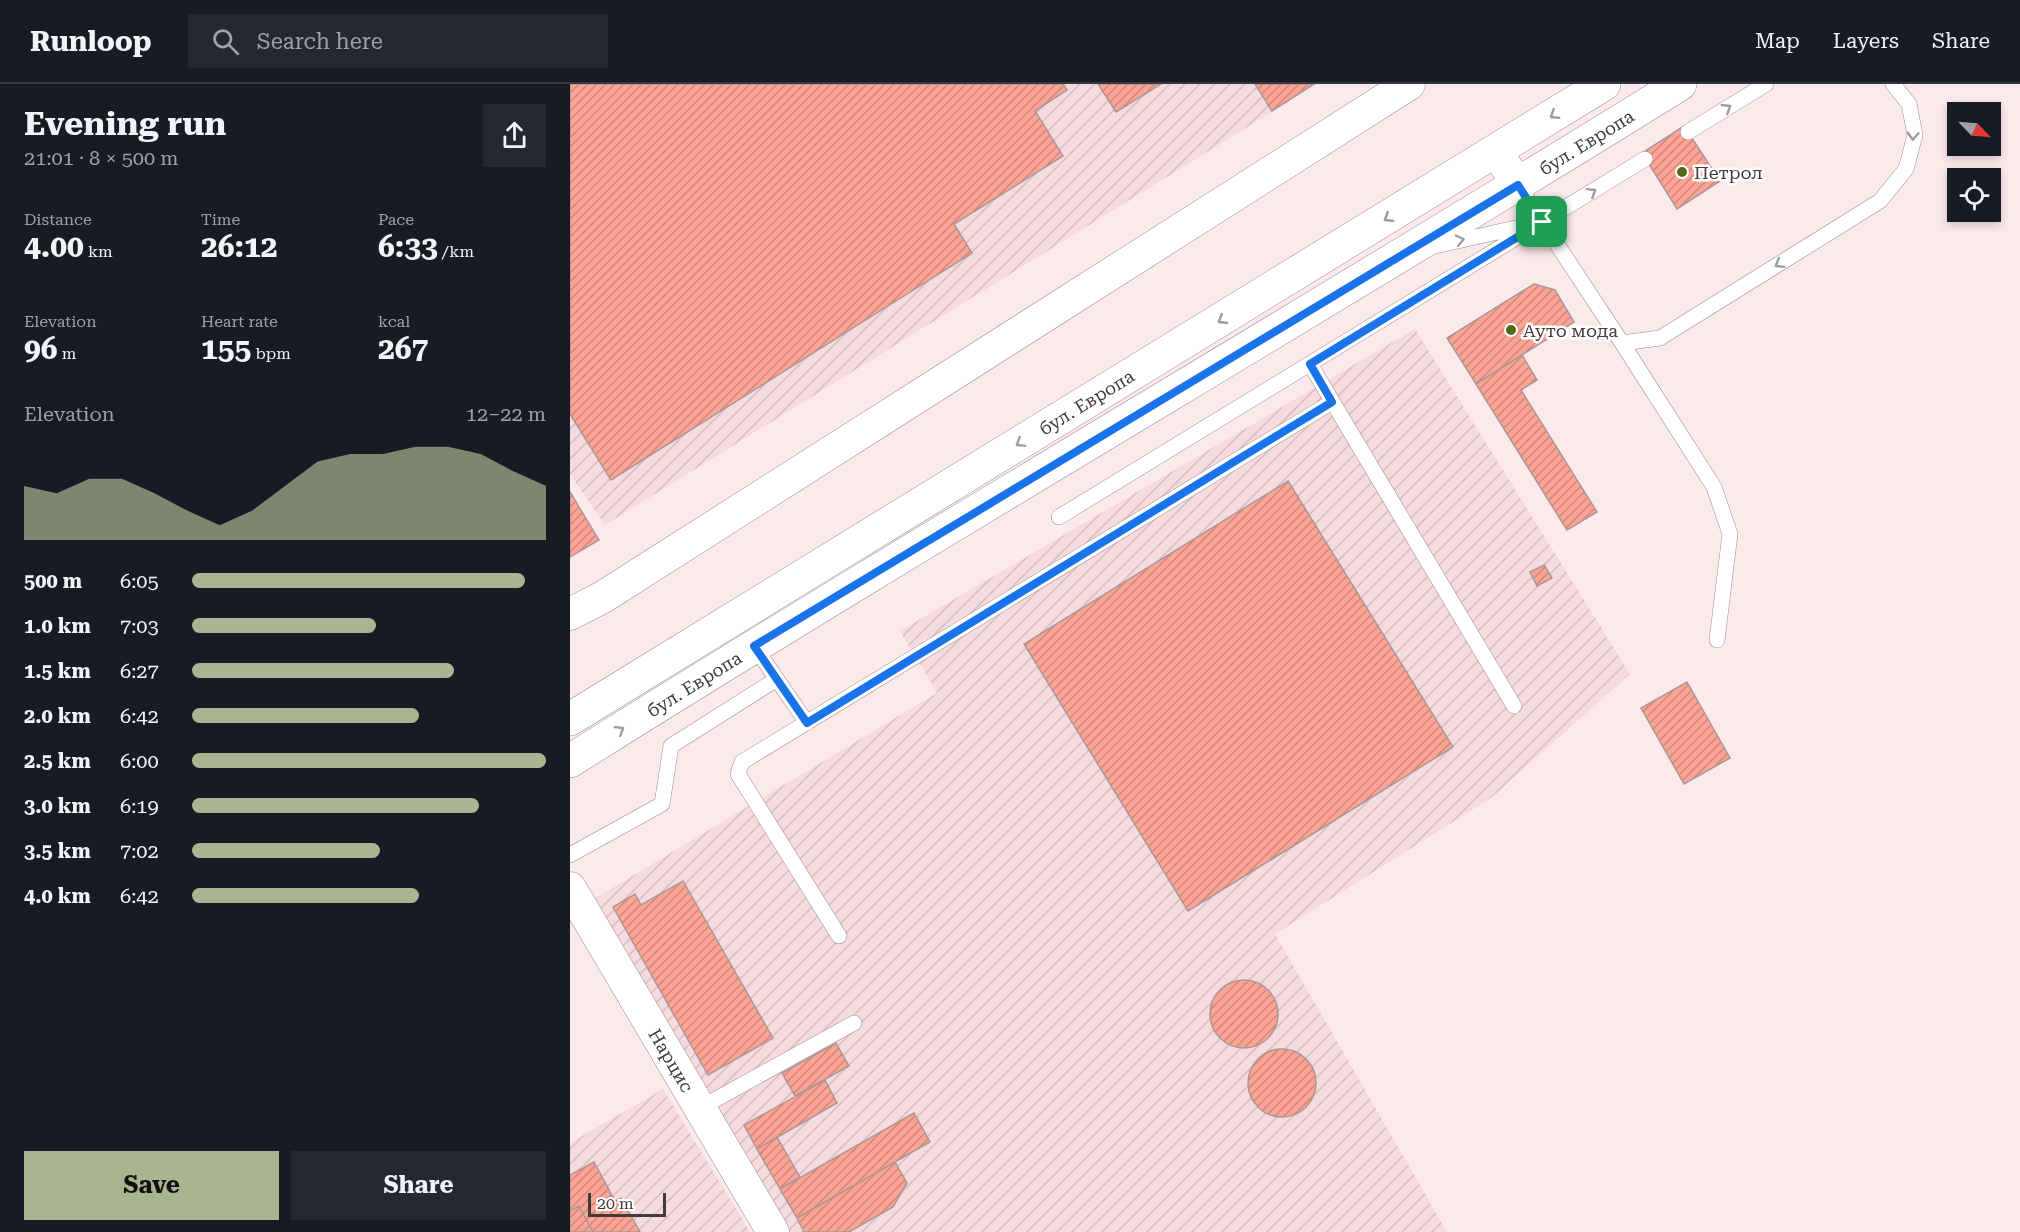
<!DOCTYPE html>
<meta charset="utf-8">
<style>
:root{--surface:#171b24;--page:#242831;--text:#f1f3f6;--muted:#9ea1a6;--line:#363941;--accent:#abb491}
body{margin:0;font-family:"Roboto Serif",serif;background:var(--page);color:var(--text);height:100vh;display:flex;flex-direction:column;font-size:22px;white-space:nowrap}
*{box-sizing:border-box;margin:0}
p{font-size:20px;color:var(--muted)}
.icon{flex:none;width:33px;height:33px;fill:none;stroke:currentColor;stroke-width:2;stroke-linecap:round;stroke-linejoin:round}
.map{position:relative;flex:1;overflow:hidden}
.side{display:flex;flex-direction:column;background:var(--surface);width:570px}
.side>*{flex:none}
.needle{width:39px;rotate:115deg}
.tools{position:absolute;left:1377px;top:18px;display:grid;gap:12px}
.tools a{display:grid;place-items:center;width:54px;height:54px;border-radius:0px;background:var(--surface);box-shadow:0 3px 9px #0003;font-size:30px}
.scale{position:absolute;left:18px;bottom:15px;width:78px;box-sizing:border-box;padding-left:6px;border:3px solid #423a3c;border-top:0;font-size:16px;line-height:21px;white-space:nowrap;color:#423a3c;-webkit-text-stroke:4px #fff;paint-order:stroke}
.pin{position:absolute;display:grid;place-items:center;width:51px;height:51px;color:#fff;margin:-26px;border-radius:12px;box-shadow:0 3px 9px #0006}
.round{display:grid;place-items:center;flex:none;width:63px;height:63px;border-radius:0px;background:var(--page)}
.summary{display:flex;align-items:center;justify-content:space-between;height:102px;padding:0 24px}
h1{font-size:33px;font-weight:700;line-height:45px}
.stats{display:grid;grid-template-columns:repeat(3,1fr);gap:9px;height:102px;padding:6px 24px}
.stats div{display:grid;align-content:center}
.stats b{font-size:30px;font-weight:700}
.stats small{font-size:16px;font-weight:400}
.stats p{font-size:16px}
.chart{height:168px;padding:12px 24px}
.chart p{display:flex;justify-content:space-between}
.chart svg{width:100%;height:108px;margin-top:6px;fill:var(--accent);opacity:.7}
.cta{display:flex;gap:12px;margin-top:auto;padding:12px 24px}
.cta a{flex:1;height:69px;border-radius:0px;background:var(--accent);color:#111;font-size:24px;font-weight:700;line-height:69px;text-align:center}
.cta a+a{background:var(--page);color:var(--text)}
ul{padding:0 24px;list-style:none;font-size:20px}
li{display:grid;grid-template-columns:96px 72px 1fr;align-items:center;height:45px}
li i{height:15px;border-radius:8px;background:var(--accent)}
header{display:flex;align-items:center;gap:36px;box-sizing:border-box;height:84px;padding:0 30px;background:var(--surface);border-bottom:2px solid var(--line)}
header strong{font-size:28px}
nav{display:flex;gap:33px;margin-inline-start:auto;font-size:21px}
.search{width:420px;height:54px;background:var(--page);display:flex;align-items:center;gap:15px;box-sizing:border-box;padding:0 21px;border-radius:0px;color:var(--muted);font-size:22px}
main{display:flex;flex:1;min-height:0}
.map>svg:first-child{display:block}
</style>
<header>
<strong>Runloop</strong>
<div class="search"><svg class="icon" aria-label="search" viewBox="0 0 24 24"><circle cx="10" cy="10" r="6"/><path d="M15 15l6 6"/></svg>Search here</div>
<nav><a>Map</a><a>Layers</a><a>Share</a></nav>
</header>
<main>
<section class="side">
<div class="summary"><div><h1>Evening run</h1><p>21:01 · 8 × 500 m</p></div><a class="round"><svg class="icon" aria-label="share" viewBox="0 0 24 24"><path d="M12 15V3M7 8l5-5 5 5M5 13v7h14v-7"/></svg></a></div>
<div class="stats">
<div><p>Distance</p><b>4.00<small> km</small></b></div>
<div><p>Time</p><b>26:12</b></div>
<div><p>Pace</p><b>6:33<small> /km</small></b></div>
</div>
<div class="stats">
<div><p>Elevation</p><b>96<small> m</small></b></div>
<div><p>Heart rate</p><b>155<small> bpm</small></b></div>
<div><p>kcal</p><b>267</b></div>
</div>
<div class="chart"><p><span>Elevation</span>12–22 m</p>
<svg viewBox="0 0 160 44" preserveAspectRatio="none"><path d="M0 44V22L10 25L20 19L30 19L40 25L50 32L60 38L70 32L80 22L90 12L100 9L110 9L120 6L130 6L140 9L150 16L160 22V44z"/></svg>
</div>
<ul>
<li><b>500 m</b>6:05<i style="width:94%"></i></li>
<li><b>1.0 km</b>7:03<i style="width:52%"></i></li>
<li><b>1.5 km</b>6:27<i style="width:74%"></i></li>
<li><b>2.0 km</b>6:42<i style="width:64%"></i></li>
<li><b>2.5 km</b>6:00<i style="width:100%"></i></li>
<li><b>3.0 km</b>6:19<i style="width:81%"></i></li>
<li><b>3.5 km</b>7:02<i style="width:53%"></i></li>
<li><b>4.0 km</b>6:42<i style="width:64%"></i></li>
</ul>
<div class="cta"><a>Save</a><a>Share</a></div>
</section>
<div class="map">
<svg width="1450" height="1148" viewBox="0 0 1450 1148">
<defs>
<pattern id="industrial-furrows" width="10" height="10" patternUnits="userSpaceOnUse" patternTransform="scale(1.5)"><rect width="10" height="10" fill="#f5dbe0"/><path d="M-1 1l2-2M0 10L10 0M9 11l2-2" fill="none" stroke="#d3bdc1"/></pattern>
<pattern id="building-hatch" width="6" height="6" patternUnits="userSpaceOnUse" patternTransform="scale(1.5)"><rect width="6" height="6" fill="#fea495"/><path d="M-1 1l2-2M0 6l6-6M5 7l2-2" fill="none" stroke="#cf877b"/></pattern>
</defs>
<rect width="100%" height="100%" fill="#fce9ec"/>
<path fill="url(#industrial-furrows)" d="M0,0H747L35,441L0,390Z
M845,245L1060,590L921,714L705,850L877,1148H218L144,1016L24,815L367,609L330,547Z
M93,1005L180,1148H0V1059Z"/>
<path fill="url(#building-hatch)" stroke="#a99895" stroke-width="1.5" d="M0,0H493L497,6L465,27L493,72L384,140L402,169L41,396L0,330Z
M528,0H591L546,28Z
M685,0H744L702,27Z
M1114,42L1150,97L1107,125L1072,69Z
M964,200L985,206L1004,238L906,300L877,254Z
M952,271L967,296L951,306L1027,428L997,446L906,300Z
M718,397L883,663L618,827L454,560Z
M0,408L29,456L0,473Z
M974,481L982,494L967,502L960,488Z
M1117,598L1160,674L1114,700L1071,624Z
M113,797L203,954L138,991L43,823L65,810L71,821Z
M640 930a34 34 0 1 1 68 0a34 34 0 1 1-68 0Z
M266,959L279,982L225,1012L212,989Z
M678 999a34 34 0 1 1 68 0a34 34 0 1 1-68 0Z
M255,996L267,1019L187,1065L174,1041Z
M344,1029L360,1058L227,1134L210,1105Z
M207,1053L230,1093L210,1105L187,1065Z
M24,1078L45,1117L51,1114L70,1148H0V1091Z
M325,1078L337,1099L323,1123L279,1148H234L227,1134Z
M9,1122L23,1148H0V1127Z"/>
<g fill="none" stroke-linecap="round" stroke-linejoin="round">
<defs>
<path id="lane" d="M1118,48L1196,0
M948,101L1052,259L1144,403L1160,450L1147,556
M865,162L959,141
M1052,259L1090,254L1310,117L1336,85L1345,51L1339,20L1323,0
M740,280L944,622
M489,433L1075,75
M184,562L237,639
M0,771L92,720L101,662L207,595
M269,852L168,690L172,678L762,318
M130,1024L284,939"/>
<g id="street">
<path d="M926,67L948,101"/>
<path d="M0,530L33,513L839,0"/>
<path id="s1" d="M0,804L203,1148"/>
</g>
<g id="secondary">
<path id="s2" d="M0,635L1034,0"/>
<path id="s3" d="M0,677C367,446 742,229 1110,0"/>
</g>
</defs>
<use href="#lane" stroke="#9b8a8d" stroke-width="16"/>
<use href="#street" stroke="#9b8a8d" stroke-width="33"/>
<use href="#secondary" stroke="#9b8a8d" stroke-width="34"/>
<use href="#lane" stroke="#fff" stroke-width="15"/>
<use href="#street" stroke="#fff" stroke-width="32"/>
<use href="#secondary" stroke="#fff" stroke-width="33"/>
</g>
<defs><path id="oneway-chevron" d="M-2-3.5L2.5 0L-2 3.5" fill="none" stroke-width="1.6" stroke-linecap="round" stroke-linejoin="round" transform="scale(1.5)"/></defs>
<g stroke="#a09c9e">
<use href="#oneway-chevron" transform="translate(1157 24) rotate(-32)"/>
<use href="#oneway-chevron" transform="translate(984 31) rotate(148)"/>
<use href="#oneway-chevron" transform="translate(1343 52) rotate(93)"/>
<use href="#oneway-chevron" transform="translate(1022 108) rotate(-32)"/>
<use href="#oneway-chevron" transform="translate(818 134) rotate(148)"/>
<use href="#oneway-chevron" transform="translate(890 156) rotate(-12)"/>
<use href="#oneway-chevron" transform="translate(1209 180) rotate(148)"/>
<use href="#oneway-chevron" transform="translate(652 236) rotate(148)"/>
<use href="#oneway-chevron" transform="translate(450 359) rotate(148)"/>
<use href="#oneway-chevron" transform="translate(50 646) rotate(-32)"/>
</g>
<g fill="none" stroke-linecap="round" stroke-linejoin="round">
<defs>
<path id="route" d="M948,101L972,138L740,280L762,318L237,639L184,562Z"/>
</defs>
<use href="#route" stroke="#fff" stroke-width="12"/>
<use href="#route" stroke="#1a73e8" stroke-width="8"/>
</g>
<g fill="#556815" stroke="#fff" stroke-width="2">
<circle cx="1112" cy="88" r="6"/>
<circle cx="941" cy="246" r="6"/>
</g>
<g text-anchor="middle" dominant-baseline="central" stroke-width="5" stroke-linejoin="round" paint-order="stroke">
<g font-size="18" fill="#423a3c" stroke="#fff">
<text stroke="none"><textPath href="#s3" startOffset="1190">бул. Европа</textPath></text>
<text stroke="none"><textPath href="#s2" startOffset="606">бул. Европа</textPath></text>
<text stroke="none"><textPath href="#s3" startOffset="146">бул. Европа</textPath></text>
<text stroke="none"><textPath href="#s1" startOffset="200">Нарцис</textPath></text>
</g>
<g font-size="18" fill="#423a3c" stroke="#fff" text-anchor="start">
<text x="1124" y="88">Петрол</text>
<text x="953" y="246">Ауто мода</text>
</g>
</g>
</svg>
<div class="tools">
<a><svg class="needle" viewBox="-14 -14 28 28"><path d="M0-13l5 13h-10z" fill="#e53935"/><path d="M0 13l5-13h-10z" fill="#9ea1a6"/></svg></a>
<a><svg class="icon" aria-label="locate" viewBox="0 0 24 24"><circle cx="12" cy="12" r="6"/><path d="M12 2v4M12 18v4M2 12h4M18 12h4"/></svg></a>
</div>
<div class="scale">20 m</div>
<div class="pin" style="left:972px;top:138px;background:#1e9e55"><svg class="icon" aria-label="arrive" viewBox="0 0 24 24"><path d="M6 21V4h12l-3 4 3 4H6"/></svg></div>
</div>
</main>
